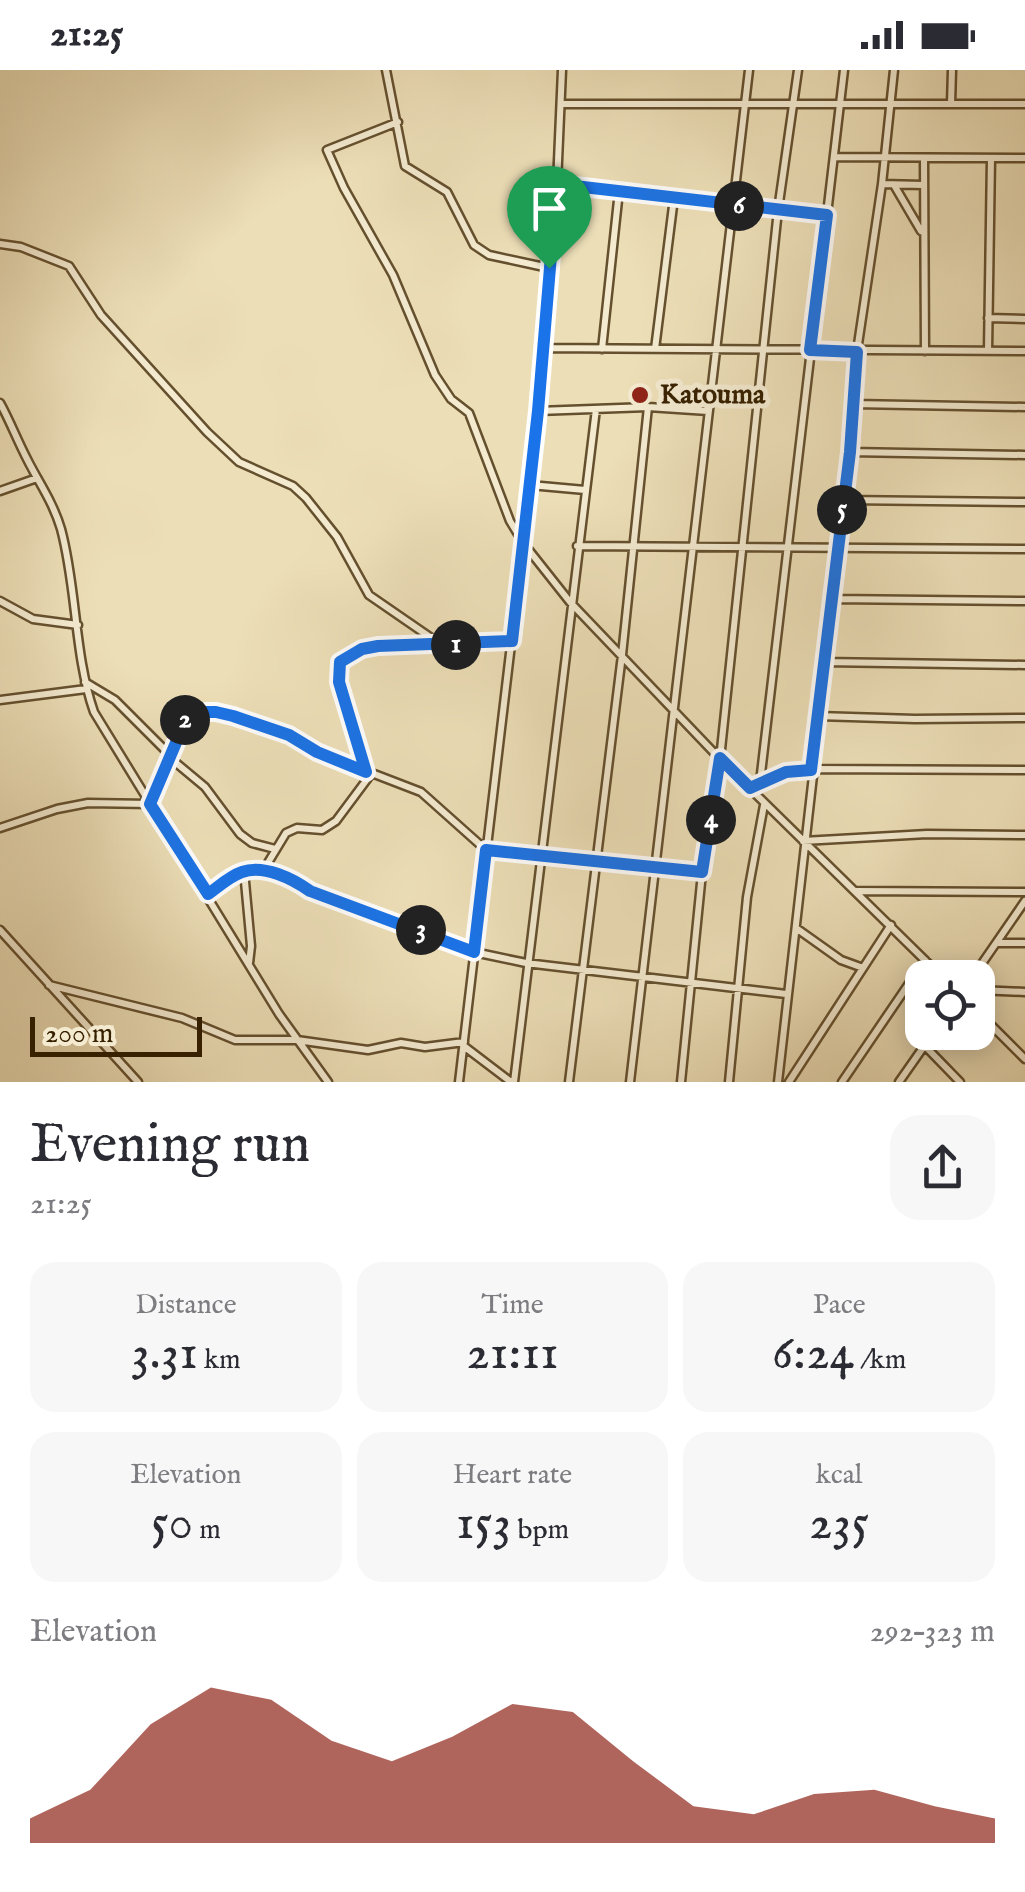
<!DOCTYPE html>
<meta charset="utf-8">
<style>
:root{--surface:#fff;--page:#f7f7f7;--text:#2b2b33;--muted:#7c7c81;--accent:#8f2418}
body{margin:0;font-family:"IM FELL English",serif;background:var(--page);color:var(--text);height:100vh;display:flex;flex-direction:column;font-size:38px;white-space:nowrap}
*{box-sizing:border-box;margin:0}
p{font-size:32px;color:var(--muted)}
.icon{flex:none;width:55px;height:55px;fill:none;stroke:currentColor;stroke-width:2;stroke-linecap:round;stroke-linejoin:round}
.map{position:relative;height:1012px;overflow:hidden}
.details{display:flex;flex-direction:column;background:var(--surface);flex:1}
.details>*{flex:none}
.controls{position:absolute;left:905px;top:890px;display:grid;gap:20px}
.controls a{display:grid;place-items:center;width:90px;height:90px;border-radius:20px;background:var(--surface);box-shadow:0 5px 25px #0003;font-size:50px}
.scale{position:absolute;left:30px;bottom:25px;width:172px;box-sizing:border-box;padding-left:10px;border:5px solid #382100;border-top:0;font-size:28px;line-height:35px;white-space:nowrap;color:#382100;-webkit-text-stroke:8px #f3ead0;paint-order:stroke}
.pin{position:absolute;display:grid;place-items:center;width:85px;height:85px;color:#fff;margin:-102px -42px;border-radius:50% 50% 50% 0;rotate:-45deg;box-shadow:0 0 10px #0007}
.pin .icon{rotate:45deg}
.km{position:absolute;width:50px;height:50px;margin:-25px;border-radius:50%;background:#222;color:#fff;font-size:28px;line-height:50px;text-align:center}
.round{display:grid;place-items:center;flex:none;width:105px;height:105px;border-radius:30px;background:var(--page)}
.summary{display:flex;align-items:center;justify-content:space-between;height:170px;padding:0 30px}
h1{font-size:55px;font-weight:600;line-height:75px}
.metrics{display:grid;grid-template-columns:repeat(3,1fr);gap:15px;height:170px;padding:10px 30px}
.metrics div{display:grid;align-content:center;border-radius:25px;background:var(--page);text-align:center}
.metrics b{font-size:50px;font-weight:600}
.metrics small{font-size:28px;font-weight:400}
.metrics p{font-size:28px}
.chart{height:280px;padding:20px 30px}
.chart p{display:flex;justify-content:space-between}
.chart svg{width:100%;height:180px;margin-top:10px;fill:var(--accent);opacity:.7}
.status{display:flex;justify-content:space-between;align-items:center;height:70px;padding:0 50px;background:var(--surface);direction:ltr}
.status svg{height:28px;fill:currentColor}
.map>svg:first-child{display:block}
</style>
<div class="status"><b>21:25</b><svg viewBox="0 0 49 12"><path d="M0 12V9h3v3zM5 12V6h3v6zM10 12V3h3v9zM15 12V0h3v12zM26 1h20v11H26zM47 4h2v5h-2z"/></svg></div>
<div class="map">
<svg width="1025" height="1012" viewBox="0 0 1025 1012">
<rect width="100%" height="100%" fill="#ecdeb7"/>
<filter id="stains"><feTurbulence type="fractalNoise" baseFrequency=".002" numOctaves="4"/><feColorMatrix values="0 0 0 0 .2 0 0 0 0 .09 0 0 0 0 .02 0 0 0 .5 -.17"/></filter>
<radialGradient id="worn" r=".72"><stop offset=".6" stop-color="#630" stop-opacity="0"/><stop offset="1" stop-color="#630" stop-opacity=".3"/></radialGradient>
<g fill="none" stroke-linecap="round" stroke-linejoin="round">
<defs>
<path id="minor" d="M386,0L405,96L447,122L474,175L489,185L549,198
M562,34H1025
M951,34L952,0
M398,52L327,80L344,118L393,205L435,305L451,329L469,343L510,451L524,474L570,532L720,689L943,908
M835,87L1025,88
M924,88L925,281
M557,114L827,145
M882,114L923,115
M894,115L921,161
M0,174L21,177L69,196L101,245L207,362L239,392L293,416L306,428L337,467L369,525L443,576
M988,248L1025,249
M542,278L1025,281
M602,279L619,121
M655,279L674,128
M988,281L991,88
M0,333C10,351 17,370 27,389C39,413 53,432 61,459C77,518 74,585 94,642L279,944L328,1012
M854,334L1025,337
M538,341L648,337L708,341
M850,382L1025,385
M530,415L585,420
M0,421L37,408
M844,430L1025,432
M577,476L1025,479
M833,529L1025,531
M0,531L33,549L78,555
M824,592L1025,595
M85,612L115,630L170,685
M0,630L86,619
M818,646L915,649L1025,648
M169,687L205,717L240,764L252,773L275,779
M366,701L339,613L341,592L362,579L378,576L512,571
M760,712L844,0
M759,713L786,702L811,699L1025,700
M0,758L57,739L88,733L150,734L186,649L192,643L216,642L289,665L317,682L421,722L486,780L702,803
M803,771L927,764L1025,765
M244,801L251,876L249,893
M263,801L286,763L297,758L322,760L336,751L371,704
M856,821L1025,822
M207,824C218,817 230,806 242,802C264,794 293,809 310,821L474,882L526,893L786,924
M796,858L841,890L863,898
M0,860L138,1012
M999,873H1025
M972,908L1025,831
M49,915L182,948L235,970H297L368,980L401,973L425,977L464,972
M978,920L1025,922
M978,942L1025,989
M925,976L960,1012
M465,977L511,1012
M459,1012L530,415L557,114L562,0
M514,1012L596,339
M569,1012L622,585L648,337
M630,1012L749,0
M681,1012L702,803L720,689L778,140L798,0
M729,1012L747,827L764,735
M778,1012L850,382L857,281L882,114L894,0
M789,1012L891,855
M842,1012L925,890
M899,1012L934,962"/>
</defs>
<use href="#minor" stroke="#65502e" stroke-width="11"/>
<use href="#minor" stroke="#f3ead0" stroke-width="6"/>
</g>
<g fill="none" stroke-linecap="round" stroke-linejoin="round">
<defs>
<path id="route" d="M557,114L827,145L810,280L857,282L850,382L811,700L786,702L750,718L720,688L702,802L486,780L474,882L310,821C293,809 264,794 242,802C230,806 218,817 208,824L150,734L186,649L192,642H216L233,646L289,665L317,682L366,702L339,612L340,592L362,579L378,576L512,571L538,341Z"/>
</defs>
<use href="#route" stroke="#fff" stroke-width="20"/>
<use href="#route" stroke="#1a73e8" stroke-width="12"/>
</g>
<circle fill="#8f2418" stroke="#f3ead0" stroke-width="4" cx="640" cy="325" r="10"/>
<g text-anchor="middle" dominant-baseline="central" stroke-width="10" stroke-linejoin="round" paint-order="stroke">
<g font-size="28" font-weight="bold" fill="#382100" stroke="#f3ead0" text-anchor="start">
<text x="660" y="325">Katouma</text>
</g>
</g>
<rect width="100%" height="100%" filter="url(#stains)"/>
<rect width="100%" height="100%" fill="url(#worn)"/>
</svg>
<div class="controls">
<a><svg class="icon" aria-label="locate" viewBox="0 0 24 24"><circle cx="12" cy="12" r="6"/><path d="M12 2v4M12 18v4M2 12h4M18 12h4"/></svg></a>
</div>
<div class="scale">200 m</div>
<div class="pin" style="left:549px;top:198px;background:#1e9e55"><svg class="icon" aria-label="arrive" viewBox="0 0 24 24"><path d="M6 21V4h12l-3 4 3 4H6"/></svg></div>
<b class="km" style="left:456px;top:575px">1</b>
<b class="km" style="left:185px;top:650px">2</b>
<b class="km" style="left:421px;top:860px">3</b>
<b class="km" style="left:711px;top:750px">4</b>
<b class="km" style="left:842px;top:440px">5</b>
<b class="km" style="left:739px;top:136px">6</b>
</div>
<section class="details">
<div class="summary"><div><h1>Evening run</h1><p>21:25</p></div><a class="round"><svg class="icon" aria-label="share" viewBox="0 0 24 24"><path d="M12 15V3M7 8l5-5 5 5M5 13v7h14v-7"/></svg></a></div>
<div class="metrics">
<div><p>Distance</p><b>3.31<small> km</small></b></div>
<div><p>Time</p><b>21:11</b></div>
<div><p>Pace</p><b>6:24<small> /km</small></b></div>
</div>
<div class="metrics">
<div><p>Elevation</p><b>50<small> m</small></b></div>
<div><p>Heart rate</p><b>153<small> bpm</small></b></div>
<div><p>kcal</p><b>235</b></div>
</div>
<div class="chart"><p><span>Elevation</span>292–323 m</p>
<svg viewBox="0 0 160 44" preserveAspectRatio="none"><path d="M0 44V38L10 31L20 15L30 6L40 9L50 19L60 24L70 18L80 10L90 12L100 24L110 35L120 37L130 32L140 31L150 35L160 38V44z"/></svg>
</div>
</section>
